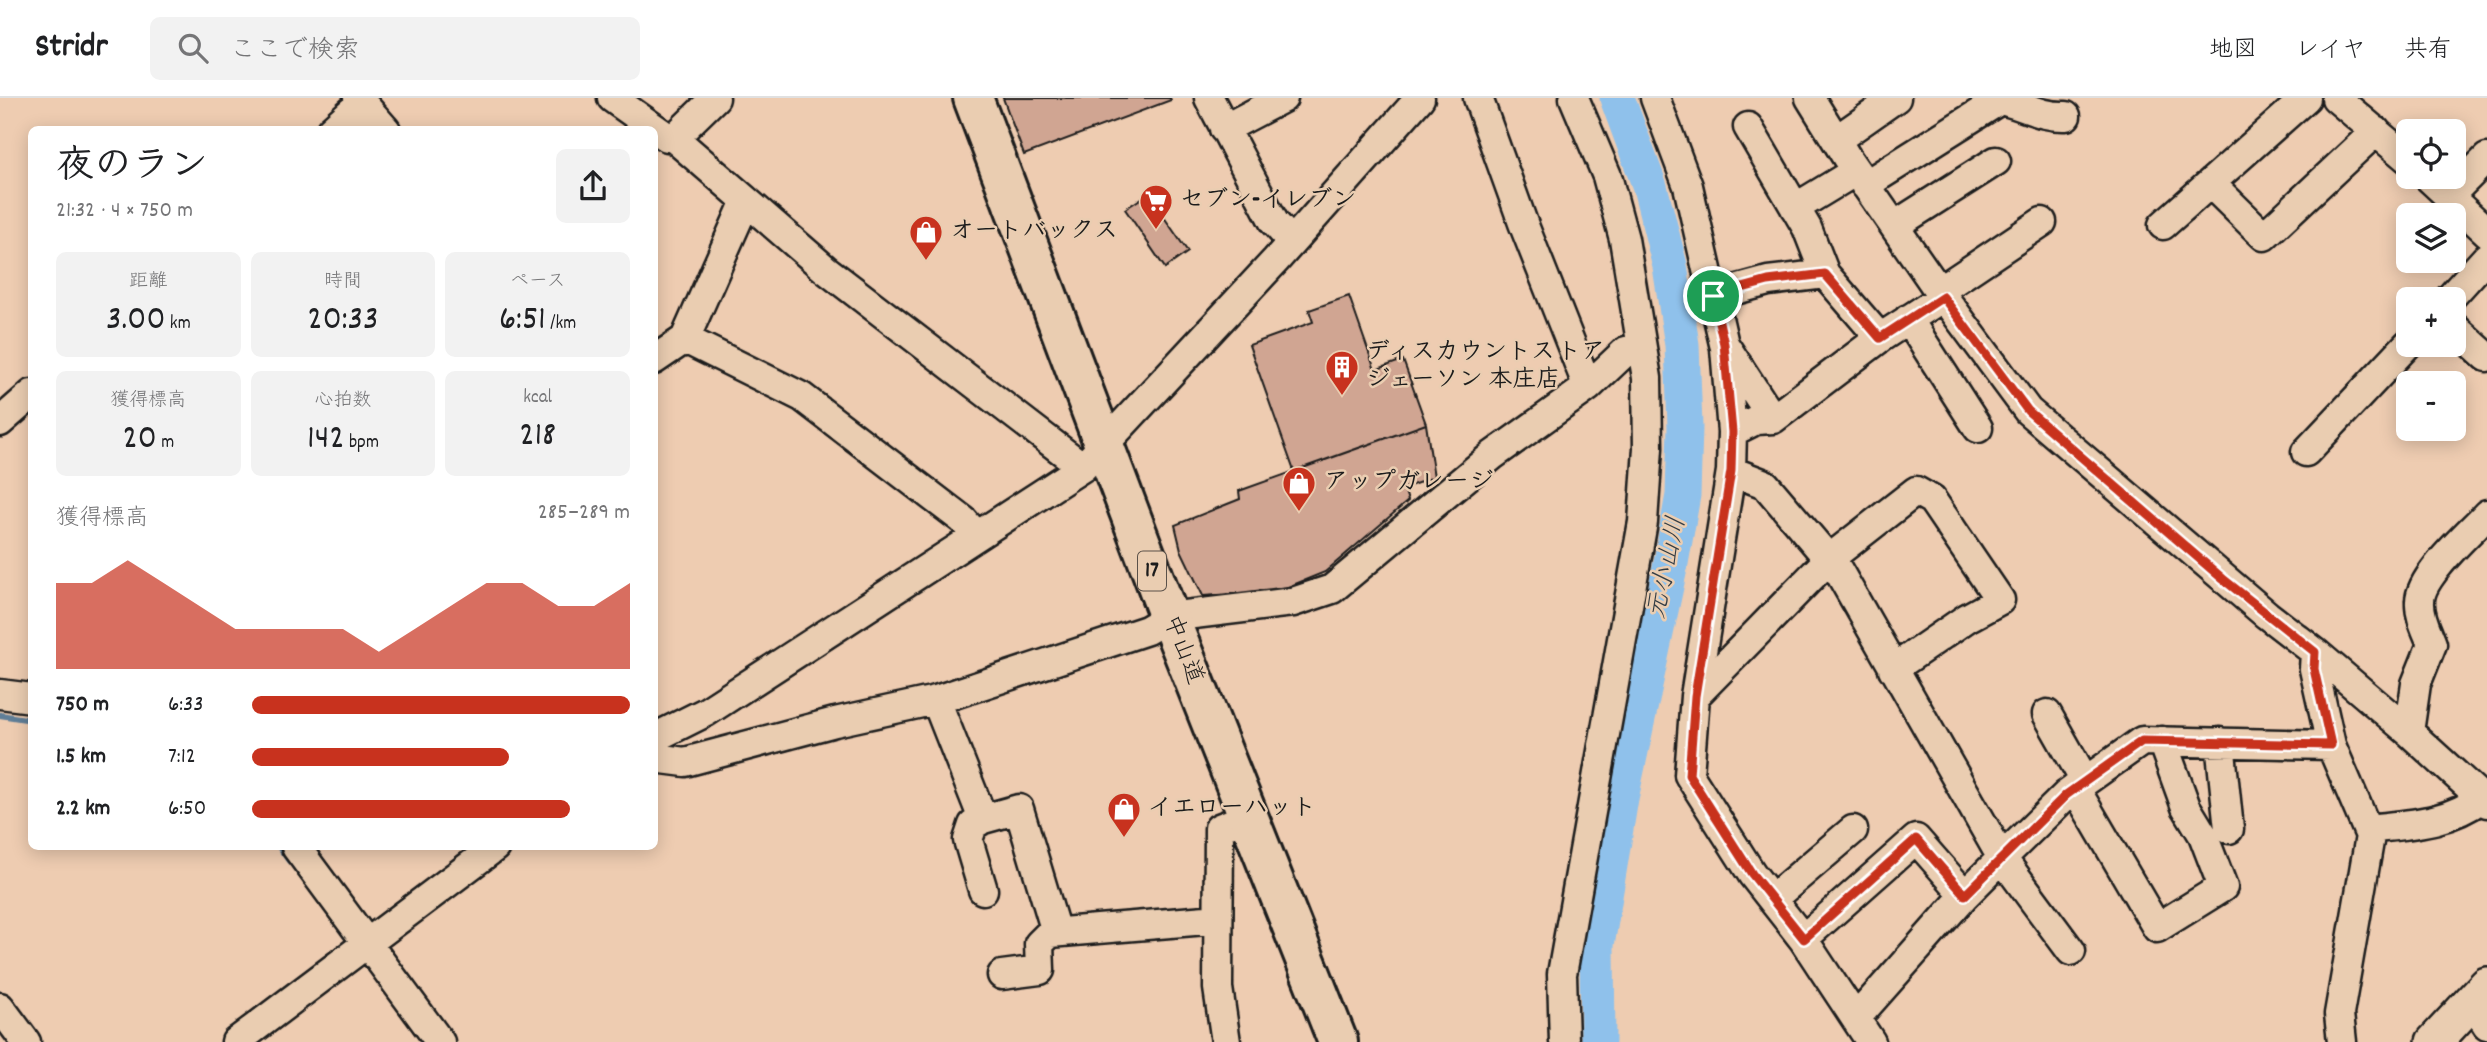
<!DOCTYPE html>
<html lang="ja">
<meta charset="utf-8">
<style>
:root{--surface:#fff;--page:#f2f2f2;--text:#202124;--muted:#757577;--line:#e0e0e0;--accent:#c8321e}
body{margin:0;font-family:Dekko,"Klee One",sans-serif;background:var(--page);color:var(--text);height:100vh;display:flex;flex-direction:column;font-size:26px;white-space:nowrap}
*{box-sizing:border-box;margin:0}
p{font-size:23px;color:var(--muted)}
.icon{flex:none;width:38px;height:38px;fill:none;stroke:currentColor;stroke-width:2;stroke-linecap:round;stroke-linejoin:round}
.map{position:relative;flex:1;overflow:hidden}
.sheet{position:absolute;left:28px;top:28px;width:630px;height:724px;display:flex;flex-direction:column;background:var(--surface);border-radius:10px;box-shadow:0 4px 18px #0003}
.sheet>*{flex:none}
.controls{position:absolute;left:2396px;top:21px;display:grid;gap:14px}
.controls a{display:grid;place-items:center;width:70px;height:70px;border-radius:10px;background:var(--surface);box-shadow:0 4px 18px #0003;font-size:35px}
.pin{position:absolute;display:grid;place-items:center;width:60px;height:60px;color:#fff;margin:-30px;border:4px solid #fff;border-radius:50%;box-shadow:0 2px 7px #0007}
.round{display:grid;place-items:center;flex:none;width:74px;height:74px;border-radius:10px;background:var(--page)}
.headline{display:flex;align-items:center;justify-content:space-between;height:119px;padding:0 28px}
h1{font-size:38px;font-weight:600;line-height:52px}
.metrics{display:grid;grid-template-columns:repeat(3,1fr);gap:10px;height:119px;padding:7px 28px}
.metrics div{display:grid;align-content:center;border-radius:10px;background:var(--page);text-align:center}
.metrics b{font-size:35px;font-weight:600}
.metrics small{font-size:19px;font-weight:400}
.metrics p{font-size:19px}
.chart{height:196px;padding:14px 28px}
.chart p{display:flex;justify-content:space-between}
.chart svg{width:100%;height:126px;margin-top:7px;fill:var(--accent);opacity:.7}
ul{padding:0 28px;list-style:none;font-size:23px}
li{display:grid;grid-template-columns:112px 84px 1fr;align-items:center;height:52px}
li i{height:18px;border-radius:9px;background:var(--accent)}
header{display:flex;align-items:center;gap:42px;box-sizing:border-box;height:98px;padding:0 35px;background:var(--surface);border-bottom:2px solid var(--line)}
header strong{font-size:33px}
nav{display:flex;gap:38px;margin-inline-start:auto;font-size:24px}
.search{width:490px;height:63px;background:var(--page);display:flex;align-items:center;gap:18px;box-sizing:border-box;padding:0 24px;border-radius:10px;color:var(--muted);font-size:26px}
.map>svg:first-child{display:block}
</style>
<header>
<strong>Stridr</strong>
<div class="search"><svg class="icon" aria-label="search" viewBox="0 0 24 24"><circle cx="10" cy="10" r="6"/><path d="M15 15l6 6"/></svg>ここで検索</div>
<nav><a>地図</a><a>レイヤ</a><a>共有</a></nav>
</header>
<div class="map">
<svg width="2487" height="944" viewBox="0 0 2487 944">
<rect width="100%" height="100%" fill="#eeccb1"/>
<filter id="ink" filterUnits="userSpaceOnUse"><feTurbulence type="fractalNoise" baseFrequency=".0143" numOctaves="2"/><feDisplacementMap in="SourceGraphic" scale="14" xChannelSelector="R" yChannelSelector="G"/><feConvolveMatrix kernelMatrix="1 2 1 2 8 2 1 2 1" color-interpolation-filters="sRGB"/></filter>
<g filter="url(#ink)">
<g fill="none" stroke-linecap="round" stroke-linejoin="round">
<path stroke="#617f98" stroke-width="6" d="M0,617L32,622
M279,749L289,763"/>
<path stroke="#8fc1eb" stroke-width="35" d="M1598,944L1597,847L1621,700L1671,465L1683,397L1685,329L1682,247L1670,168L1650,89L1617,0"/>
</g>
<path fill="#d0a592" stroke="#1c1c1c" stroke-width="2" d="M1003,0H1170L1171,2L1024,57Z
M1148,96L1188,154L1165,170L1125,111Z
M1349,198L1375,272L1403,262L1426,326L1294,373L1249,247L1313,224L1309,212Z
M1426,326L1434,379L1404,390L1408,403L1325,474L1278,493L1203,498L1181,452L1175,427L1240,401L1239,393Z"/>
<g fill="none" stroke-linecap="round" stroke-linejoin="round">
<defs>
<path id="minor" d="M358,0L386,32
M612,0L667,39L674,40L825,171L1083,369
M1209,0L1274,124L1292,144
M1655,0L1688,88L1724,246L1773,321
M1810,0L1849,63L1939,193L2028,313L2267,517L2315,554L2409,634L2487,705
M2336,0L2408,61
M1748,29L1807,130L1825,176
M1224,31L1283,0
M331,32L362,4
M674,40L715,0
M1836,42L1896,0
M2428,79L2487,134
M2210,85L2264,138L2376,33
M1865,87L2000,2C2025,7 2040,19 2066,18
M2449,98L2487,60
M1795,110L1856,73
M2163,127L2306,0
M1894,128L1996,63
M1939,193L2042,124
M1713,198L1768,183L1825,176L1880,240
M2449,201L2487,159
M1908,221L1978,330
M2454,229L2487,259
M685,241L802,299L963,422L976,437
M1725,250L1732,334
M654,262L685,241L746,103
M1588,289L1626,253L1642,251
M0,324L32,296
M2306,354L2408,246
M1731,373L1695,598L1689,677L1752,776L1803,841L1871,944
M2315,554L2314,571L2331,647L2370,738L2339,916L2342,944
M0,596L32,600
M1695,598L1829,461L1916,393L1932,402L2000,502L1967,520L1893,571
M936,602L983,721L1019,711L1056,834
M2047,616L2085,683
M2409,634L2416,586L2432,546C2427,533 2419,518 2420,503C2420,478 2469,435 2487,416
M654,640L706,614L1083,369L1276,162L1420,0
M2220,644L2229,731
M654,660L685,664L835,624L936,602L1147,532L1169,519L1293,504L1332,491L1493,357L1588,289L1523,125L1478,0
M2075,690L2157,830L2223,789L2203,737L2186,709L2162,643
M983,721L973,727L968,742L983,792
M2367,731C2410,726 2446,726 2482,700
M296,749L440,944
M1772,801L1853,732
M1803,841L1916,741L1965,797
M2071,853L2002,760L2066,697L2142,643L2331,647
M1002,877L1040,872L1039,846L1050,835L1218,821
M2471,901L2487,927
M0,909L26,944
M1857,919L1965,797L2002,760L1838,472L1765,386L1731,373L1732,334L1756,322L1773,321L1880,240L1943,199
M236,944L495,749
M1226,944L1218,890L1219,730L1248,719
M1564,944L1562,876L1643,424L1648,350L1647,280L1624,141L1607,78L1574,0"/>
<path id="major" d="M2434,944L2487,887"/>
<path id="highway" d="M973,0L1169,519L1338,944"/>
</defs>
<use href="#minor" stroke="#1c1c1c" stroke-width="33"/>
<use href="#major" stroke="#1c1c1c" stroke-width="40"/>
<use href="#highway" stroke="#1c1c1c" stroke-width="44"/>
<use href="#minor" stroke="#eacdb1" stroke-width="28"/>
<use href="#major" stroke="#eacdb1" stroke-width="35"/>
<use href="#highway" stroke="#eacdb1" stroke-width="38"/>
</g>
</g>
<g fill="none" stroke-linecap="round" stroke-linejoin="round" filter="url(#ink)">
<defs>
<path id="route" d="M1825,176L1880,240L1943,199L2028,313L2223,481L2315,554L2314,571L2331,647L2142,643L2066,697L1965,797L1916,741L1804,841L1752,776L1689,677L1695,598L1731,373L1732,334L1724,246L1713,198L1768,183Z"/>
</defs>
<use href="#route" stroke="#fff" stroke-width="14"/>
<use href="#route" stroke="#c8321e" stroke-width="9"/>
</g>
<defs>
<symbol id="supermarket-pin" viewBox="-11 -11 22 30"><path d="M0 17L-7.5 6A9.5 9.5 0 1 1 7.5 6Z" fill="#c8321e" stroke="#eacdb1"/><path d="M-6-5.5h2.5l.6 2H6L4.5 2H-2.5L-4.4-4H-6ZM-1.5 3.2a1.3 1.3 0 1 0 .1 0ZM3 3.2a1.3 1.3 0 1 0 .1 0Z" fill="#fff"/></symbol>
<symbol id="shop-pin" viewBox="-11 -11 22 30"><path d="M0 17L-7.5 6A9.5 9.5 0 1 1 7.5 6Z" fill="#c8321e" stroke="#eacdb1"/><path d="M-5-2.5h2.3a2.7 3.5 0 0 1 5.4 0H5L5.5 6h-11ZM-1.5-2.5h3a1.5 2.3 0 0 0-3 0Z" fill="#fff"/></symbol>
<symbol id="building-pin" viewBox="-11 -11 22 30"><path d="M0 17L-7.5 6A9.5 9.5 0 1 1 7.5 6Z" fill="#c8321e" stroke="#eacdb1"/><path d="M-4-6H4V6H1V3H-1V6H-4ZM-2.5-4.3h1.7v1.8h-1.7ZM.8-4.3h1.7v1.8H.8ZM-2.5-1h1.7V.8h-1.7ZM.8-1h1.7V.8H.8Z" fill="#fff"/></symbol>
</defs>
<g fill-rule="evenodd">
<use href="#supermarket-pin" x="1137" y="84" width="38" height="52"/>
<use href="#shop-pin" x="907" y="115" width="38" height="52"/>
<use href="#building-pin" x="1323" y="250" width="38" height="52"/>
<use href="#shop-pin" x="1280" y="366" width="38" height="52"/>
<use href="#shop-pin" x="1105" y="692" width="38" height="52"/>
</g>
<g text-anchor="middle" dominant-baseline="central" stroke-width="5" stroke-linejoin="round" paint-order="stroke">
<rect fill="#eacdb1" stroke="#5a5149" stroke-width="2" x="1138" y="453.5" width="28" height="39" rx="5"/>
<g font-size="23" font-weight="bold" fill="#1c1c1c">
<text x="1152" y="473">17</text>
</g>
<g font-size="24" font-weight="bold" fill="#1c1c1c" stroke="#eacdb1" text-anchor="start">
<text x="1180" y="103">セブン-イレブン</text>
<text x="950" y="134">オートバックス</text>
<text x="1366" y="255">ディスカウントストア<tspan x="1366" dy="28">ジェーソン 本庄店</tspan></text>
<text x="1324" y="385">アップガレージ</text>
<text x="1148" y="711">イエローハット</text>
</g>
<g font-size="24" fill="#1c1c1c" stroke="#eacdb1">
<text transform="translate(1182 552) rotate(69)">中山道</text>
</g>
<g font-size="26" font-style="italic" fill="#333d45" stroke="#eacdb1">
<text transform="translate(1668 470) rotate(-78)">元小山川</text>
</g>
</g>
</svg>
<div class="controls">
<a><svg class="icon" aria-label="locate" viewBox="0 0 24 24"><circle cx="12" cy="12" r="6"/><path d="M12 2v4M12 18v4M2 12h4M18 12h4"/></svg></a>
<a><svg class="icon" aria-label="layers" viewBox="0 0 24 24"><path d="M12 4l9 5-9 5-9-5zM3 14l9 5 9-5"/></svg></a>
<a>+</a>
<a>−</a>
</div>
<div class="pin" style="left:1713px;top:198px;background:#1e9e55"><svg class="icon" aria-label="arrive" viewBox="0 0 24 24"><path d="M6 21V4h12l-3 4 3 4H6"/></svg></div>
<section class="sheet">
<div class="headline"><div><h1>夜のラン</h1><p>21:32 · 4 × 750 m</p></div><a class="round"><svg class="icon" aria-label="share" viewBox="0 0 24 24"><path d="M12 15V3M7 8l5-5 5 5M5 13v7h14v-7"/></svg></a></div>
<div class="metrics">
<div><p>距離</p><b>3.00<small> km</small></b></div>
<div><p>時間</p><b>20:33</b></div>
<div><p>ペース</p><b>6:51<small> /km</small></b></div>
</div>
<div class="metrics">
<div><p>獲得標高</p><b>20<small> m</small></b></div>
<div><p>心拍数</p><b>142<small> bpm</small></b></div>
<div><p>kcal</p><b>218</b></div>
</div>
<div class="chart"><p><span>獲得標高</span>285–289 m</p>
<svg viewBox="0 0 160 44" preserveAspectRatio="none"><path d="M0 44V14L10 14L20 6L30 14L40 22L50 30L60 30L70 30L80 30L90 38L100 30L110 22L120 14L130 14L140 22L150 22L160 14V44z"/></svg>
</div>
<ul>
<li><b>750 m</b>6:33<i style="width:100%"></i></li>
<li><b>1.5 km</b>7:12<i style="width:68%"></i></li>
<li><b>2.2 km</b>6:50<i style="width:84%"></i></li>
</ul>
</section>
</div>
